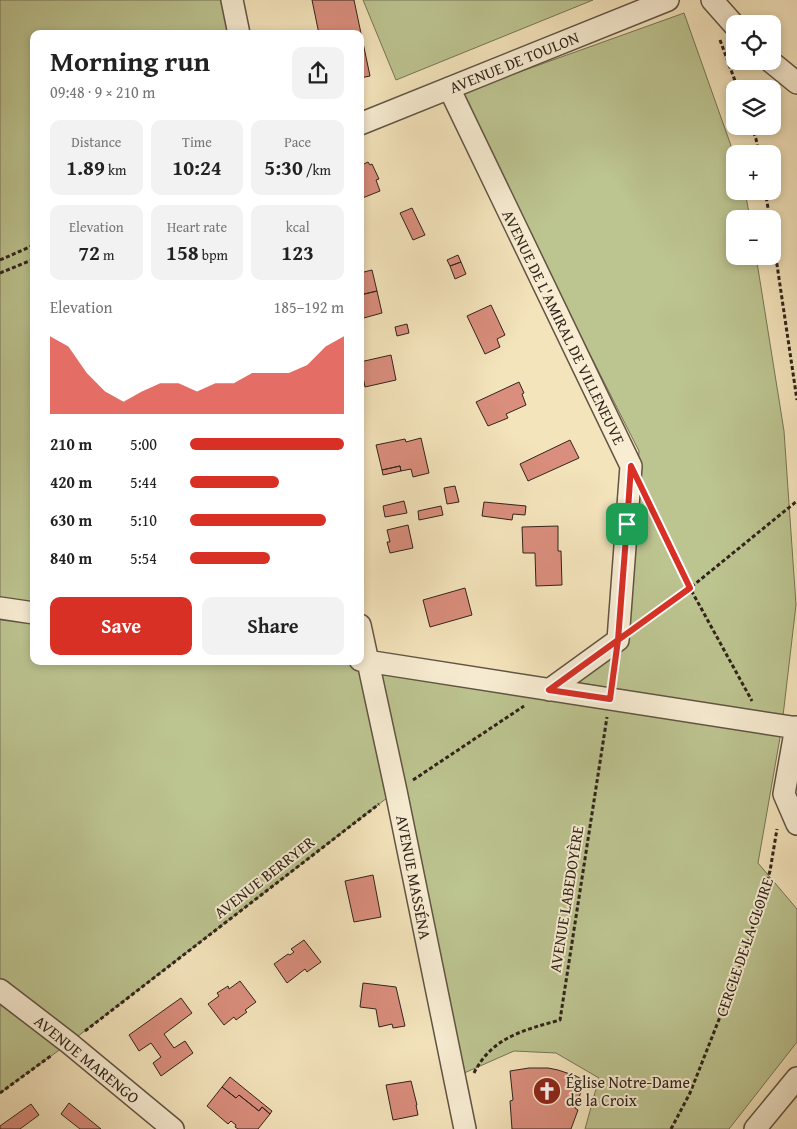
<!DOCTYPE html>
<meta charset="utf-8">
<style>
:root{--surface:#fff;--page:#f2f2f2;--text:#222;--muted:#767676;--accent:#d93025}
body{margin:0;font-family:"Gentium Book Plus",serif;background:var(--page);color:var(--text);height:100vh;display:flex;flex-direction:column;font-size:19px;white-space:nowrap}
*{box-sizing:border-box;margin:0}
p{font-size:16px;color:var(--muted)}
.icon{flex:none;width:28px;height:28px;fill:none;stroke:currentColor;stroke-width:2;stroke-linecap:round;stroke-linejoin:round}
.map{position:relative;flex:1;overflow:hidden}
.panel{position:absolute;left:30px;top:30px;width:334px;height:635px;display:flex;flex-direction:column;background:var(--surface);border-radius:10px;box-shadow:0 2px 8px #0003}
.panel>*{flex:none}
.controls{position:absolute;left:726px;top:15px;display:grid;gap:10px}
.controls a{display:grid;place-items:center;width:55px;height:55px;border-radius:10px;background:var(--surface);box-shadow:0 2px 8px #0003;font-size:25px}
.pin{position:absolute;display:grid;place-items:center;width:42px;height:42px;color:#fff;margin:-21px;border-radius:10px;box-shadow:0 2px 8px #0006}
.round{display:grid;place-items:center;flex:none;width:52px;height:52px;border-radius:10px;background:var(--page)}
.head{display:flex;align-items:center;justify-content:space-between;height:85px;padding:0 20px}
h1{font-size:28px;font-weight:700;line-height:38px}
.metrics{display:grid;grid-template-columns:repeat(3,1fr);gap:8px;height:85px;padding:5px 20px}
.metrics div{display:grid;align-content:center;border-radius:10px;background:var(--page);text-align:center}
.metrics b{font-size:21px;font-weight:700}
.metrics small{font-size:14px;font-weight:400}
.metrics p{font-size:14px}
.chart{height:140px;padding:10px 20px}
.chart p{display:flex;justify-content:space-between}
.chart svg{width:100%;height:90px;margin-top:5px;fill:var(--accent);opacity:.7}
.button{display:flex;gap:10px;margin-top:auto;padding:10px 20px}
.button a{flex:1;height:58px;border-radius:10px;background:var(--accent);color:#fff;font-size:20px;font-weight:700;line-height:58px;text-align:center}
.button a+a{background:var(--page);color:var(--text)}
ul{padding:0 20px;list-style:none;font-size:16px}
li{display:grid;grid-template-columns:80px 60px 1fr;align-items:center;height:38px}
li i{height:12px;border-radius:6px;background:var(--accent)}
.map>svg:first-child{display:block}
</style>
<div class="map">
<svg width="797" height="1129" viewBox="0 0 797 1129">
<rect width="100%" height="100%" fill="#f4e4bc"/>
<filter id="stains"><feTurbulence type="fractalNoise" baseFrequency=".004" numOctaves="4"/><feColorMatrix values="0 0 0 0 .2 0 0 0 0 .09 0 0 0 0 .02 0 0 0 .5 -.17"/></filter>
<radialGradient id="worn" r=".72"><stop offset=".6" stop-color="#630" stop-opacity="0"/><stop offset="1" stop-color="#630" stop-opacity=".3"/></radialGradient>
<path fill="#bcc490" stroke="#767456" d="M0,0H232L239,34H34V661H360L396,791L69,1043L0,1093Z
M363,0H593L396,80Z
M684,13L735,157V191H745L750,219H735V256H756L784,431L796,605L783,716L574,682L624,647L639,451L458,94Z
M380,672L781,732L758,863L797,909V1042L729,1129H585L599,1078L556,1053L514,1051L462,1074Z"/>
<path fill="#da8e7d" stroke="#30241b" d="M312,0H354L370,76L360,78V34H319Z
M368,162L370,165L372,164L379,179L376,180L380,191L360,199V166Z
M412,208L425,235L413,240L400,213Z
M458,255L461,262L450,266L447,260Z
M461,262L466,274L455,279L450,266Z
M372,270L377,291L360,295V273Z
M377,291L382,313L360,319V295Z
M491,305L505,335L497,339L500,347L485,354L467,316Z
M407,324L409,333L397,336L395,327Z
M391,355L396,380L365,387L360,362Z
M519,382L524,393L522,394L526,405L506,414L508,418L488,426L476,402Z
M421,438L429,473L413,477L411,469L401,471L400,466L382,470L376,445L405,439L406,442Z
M570,440L579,458L528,481L520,464Z
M400,466L401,471L383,475L382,470Z
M455,486L459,502L447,504L444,488Z
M404,501L407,513L385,517L383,506Z
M484,502L526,506L525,515L513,514L512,520L482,516Z
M441,506L443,515L419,520L418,511Z
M408,525L413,548L390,553L387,542H390L387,530Z
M558,526V551H561L562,585L536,586L535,553H523L522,527Z
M465,588L472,615L430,627L423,600Z
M373,875L381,917L354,922L345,881Z
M304,940L321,962L307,972L305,969L287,983L274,964L288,954L290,955L294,952L291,949Z
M240,981L256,1002L245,1010L247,1012L236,1020L234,1017L224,1025L208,1004L219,996L217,993L228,986L229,989Z
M363,983L396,987L405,1026L393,1028L392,1024L379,1027L376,1009L360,1007Z
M181,998L192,1013L164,1034L174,1048L185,1041L193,1053L161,1076L153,1063L161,1057L151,1043L139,1051L129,1035Z
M529,1068H548L558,1070L576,1076L585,1081L575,1108L578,1110L571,1129H512L510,1101L513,1100L510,1071Z
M230,1077L272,1111L270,1114L262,1107L259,1111L239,1095L236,1098L222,1087Z
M411,1081L417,1105H416L418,1115L393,1120L386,1085Z
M222,1087L236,1098L239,1095L259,1111L262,1107L270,1114L258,1129H238L235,1127L236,1125L231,1121L228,1124L207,1106Z
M69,1103L101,1129H80L61,1114Z
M31,1104L39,1115L20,1129H0V1126Z"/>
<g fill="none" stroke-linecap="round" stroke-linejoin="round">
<defs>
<path id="street" d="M232,0L239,34
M712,0L735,26
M770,61L797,83
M449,88L631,466L618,640L549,690
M360,124L668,0
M0,608L34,613
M360,625L396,791L465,1129
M360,660L797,728
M796,727L784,794L797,824
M0,990L69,1043L173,1129
M755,1129L797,1078"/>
</defs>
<use href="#street" stroke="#615443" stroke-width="24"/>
<path stroke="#30241b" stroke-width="3" stroke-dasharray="4 2.5" stroke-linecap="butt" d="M720,40L738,89
M751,126L756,139L759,154
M765,191L770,219
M772,231L797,400
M0,260L34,245
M0,273L34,259
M649,503L690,588L752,701
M639,625L690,588L797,501
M413,780L524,706
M85,1031L379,804
M474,1073C492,1037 524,1030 560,1020L607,717
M0,1093L52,1055
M671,1129L690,1093L744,956L770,871L777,829"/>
<use href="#street" stroke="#f8edd3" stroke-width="21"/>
</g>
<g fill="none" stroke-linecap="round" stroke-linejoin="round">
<defs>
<path id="route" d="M627,524L618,640L549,690L610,699L618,640L690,588L631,466L627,524"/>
</defs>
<use href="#route" stroke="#fff" stroke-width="10"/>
<use href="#route" stroke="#d93025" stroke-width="6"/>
</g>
<defs>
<symbol id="church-disc" viewBox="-11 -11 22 22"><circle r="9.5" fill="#8f2418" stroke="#f8edd3"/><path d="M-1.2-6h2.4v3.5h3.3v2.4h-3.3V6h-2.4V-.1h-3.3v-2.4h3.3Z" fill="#fff"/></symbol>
</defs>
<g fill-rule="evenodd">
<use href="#church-disc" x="531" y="1075" width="32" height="32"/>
</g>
<g text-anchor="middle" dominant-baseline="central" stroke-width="4" stroke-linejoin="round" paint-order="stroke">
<g font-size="16" fill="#30241b" stroke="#f8edd3">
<text transform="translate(514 62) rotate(-22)">AVENUE DE TOULON</text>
<text transform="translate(564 327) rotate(64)">AVENUE DE L'AMIRAL DE VILLENEUVE</text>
<text transform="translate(264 877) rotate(-38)">AVENUE BERRYER</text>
<text transform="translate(414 877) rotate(79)">AVENUE MASSÉNA</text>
<text transform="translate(566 899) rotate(-81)">AVENUE LABEDOYÈRE</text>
<text transform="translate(744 947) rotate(-71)">CERCLE DE LA GLOIRE</text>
<text transform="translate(87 1059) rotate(39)">AVENUE MARENGO</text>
</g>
<g font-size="16" fill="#30241b" stroke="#f8edd3" text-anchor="start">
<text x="566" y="1082">Église Notre-Dame<tspan x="566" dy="18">de la Croix</tspan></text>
</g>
</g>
<rect width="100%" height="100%" filter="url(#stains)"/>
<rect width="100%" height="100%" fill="url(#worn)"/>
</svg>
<div class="controls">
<a><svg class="icon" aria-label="locate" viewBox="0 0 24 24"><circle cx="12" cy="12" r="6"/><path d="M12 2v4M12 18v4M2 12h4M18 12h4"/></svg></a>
<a><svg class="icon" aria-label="layers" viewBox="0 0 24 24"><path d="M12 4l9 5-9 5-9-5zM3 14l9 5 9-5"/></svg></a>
<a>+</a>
<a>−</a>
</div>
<div class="pin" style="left:627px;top:524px;background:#1e9e55"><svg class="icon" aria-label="arrive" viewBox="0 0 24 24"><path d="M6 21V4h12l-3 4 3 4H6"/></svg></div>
<section class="panel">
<div class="head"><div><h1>Morning run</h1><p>09:48 · 9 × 210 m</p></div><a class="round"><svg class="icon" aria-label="share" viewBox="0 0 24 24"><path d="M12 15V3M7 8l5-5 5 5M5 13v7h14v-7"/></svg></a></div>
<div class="metrics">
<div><p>Distance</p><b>1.89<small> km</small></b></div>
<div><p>Time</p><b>10:24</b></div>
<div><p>Pace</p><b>5:30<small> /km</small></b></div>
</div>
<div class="metrics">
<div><p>Elevation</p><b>72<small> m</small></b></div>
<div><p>Heart rate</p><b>158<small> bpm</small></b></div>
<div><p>kcal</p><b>123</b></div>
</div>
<div class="chart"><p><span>Elevation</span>185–192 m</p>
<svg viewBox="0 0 160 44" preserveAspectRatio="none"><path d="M0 44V6L10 11L20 24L30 33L40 38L50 33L60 29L70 29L80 33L90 29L100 29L110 24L120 24L130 24L140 20L150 11L160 6V44z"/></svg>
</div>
<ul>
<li><b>210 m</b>5:00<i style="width:100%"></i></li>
<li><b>420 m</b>5:44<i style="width:58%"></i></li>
<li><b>630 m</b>5:10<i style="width:88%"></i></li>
<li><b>840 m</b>5:54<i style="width:52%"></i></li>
</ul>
<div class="button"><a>Save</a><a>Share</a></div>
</section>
</div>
